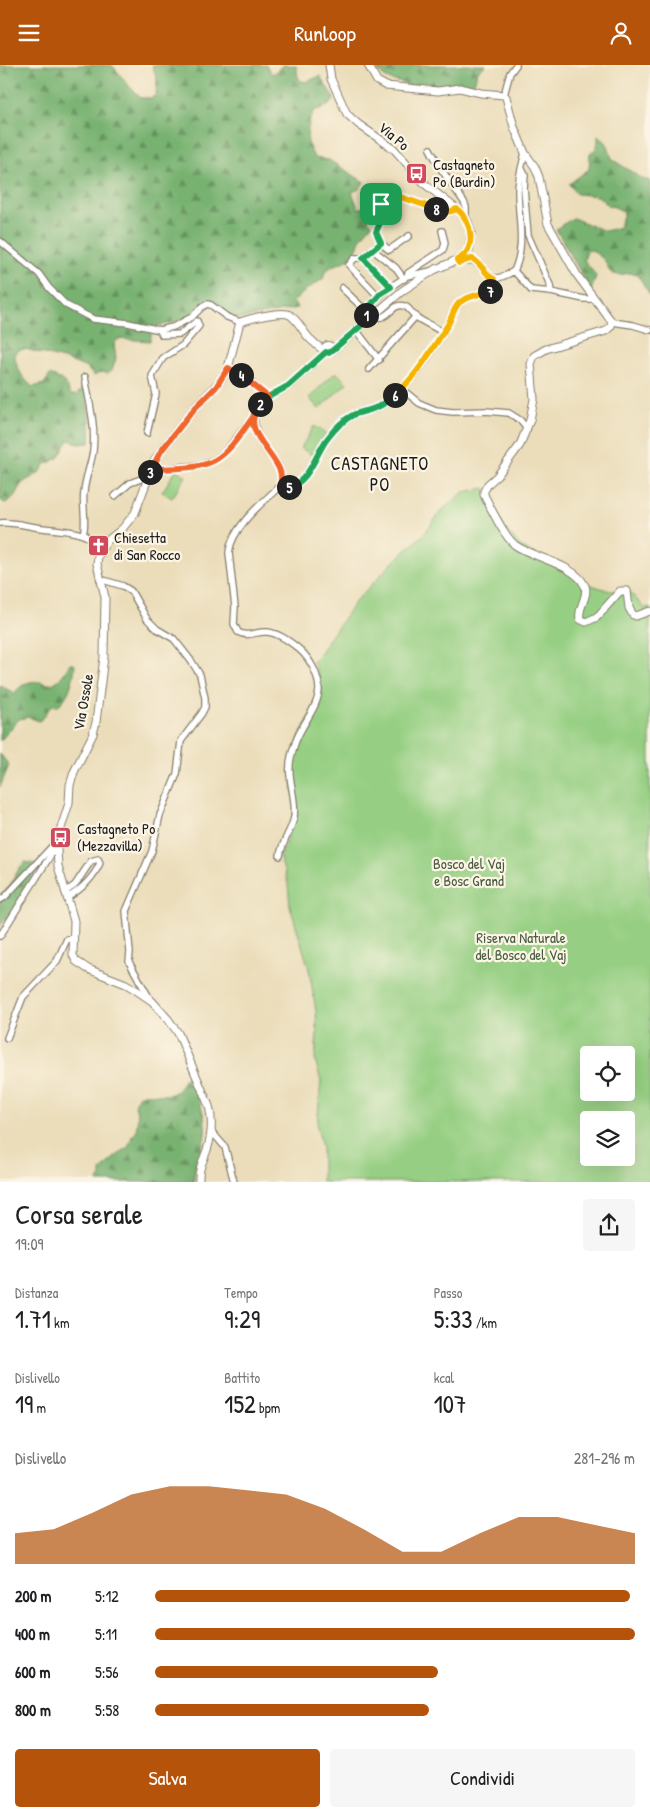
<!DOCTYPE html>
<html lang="it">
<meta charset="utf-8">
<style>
:root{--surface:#fff;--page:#f6f6f6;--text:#202124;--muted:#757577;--accent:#b45309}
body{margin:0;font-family:"Patrick Hand",sans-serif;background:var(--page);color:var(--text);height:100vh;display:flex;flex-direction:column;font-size:19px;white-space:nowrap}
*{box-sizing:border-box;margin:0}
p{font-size:16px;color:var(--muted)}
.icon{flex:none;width:28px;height:28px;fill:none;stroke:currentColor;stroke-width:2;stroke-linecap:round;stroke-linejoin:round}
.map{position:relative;height:1117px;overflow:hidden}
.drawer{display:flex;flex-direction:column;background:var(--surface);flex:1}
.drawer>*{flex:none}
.controls{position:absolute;left:580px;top:981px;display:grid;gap:10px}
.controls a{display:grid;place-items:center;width:55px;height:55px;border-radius:5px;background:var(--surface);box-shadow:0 5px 20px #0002;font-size:25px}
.pin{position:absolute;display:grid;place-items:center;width:42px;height:42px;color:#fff;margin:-21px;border-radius:10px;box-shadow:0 2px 8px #0006}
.km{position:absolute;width:25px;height:25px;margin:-12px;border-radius:50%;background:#222;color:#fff;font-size:14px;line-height:25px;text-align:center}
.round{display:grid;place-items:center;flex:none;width:52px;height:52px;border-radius:5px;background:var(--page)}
.summary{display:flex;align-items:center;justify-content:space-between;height:85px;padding:0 15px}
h1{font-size:28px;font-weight:600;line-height:38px}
.stats{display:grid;grid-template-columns:repeat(3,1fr);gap:8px;height:85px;padding:5px 15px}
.stats div{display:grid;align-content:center}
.stats b{font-size:25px;font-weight:600}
.stats small{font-size:14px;font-weight:400}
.stats p{font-size:14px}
.chart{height:140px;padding:10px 15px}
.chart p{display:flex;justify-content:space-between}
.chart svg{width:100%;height:90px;margin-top:5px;fill:var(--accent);opacity:.7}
.button{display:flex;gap:10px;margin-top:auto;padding:10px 15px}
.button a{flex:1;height:58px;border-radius:5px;background:var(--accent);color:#fff;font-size:20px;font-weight:600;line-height:58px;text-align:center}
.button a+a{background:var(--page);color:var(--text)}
ul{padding:0 15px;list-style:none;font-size:16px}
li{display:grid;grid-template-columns:80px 60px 1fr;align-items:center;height:38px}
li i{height:12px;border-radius:6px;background:var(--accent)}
header{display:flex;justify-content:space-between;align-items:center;height:65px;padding:0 15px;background:var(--accent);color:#fff;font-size:22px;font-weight:600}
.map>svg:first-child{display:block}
</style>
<header><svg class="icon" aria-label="menu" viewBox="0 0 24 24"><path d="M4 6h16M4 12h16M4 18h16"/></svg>Runloop<svg class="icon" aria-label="person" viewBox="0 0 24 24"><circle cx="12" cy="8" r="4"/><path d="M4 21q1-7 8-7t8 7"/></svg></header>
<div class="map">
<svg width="650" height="1117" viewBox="0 0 650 1117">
<defs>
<pattern id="forest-firs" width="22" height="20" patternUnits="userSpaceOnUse" patternTransform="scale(1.25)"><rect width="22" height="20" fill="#78b271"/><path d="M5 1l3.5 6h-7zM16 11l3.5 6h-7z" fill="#62905c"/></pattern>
</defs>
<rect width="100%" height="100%" fill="#fcf5e5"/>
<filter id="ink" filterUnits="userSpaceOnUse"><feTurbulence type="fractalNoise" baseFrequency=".02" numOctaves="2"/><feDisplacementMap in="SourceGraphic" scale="10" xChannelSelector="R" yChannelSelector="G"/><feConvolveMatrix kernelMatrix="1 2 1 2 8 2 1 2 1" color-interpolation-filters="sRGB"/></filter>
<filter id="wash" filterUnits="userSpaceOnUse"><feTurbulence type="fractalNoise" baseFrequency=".0096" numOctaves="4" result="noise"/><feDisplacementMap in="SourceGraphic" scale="20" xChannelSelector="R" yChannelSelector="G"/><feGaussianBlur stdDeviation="1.12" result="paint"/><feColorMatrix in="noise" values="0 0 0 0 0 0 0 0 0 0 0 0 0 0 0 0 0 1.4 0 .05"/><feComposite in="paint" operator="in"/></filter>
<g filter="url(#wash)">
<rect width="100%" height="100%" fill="#ebddba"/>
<path fill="#96cf83" stroke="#597650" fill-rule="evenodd" d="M336,307L347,318L319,344L309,333Z
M314,361L326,368L312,390L301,383Z
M176,405L186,411L172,433L162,427Z
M485,423L506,465L522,482L585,518L610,526L630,527L644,543L650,542V1117H322V1083L317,1061L321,1016L315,995L317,969L316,946L309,904L290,841L288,818L280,793L298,745L293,725L292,693L302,666L322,626L319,612L313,597L356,536L393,497L424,469L441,446L464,427ZM589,990H626V1028H589ZM589,1055H626V1092H589Z"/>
<path fill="url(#forest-firs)" stroke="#4a6746" d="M0,0H112L130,22L141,33H151L156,30L157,14L152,0H266L272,9L276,7L282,0H296L298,12L301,16L306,17L320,11L334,33C332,43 322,42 314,46C306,62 304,78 315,93L329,95L364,117L359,124L352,127L358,143H365L370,149L368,156L372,159C369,164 365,167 362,171C358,177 358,185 353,190C344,201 326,197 323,214L307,224L293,237L298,243L239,254L229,251L212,236C200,235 195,247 185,253C176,258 163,260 153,261L150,276L118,274L114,279L116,293L112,306L107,308L100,307L94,311L87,303L67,295L25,284L19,285L15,288C14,300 23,315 33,322L44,319L50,310L64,316L71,330H76L80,327L82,322L84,321C88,341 92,358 90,378L79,379L69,375L58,393L44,400C42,409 31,412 24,417C17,422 18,432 5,438L0,435Z
M375,0H486L478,6L473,21C455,15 437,23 418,22C412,22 405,19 399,17C388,15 380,11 375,0Z
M598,71C612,80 607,83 613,95L643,114L650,116V230L638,210C629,205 623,212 614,209C607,207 609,201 605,196C602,192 596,189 592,185L587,186L584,195L596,211L591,226L556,164L573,153L605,166L620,162L624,147L615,142L609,141L598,131L577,129L569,119L589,104L590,88C598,84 598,79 598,71Z
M70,598L75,600C74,614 69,633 57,641L52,640L43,653L39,656L29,652L19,654L0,676V620L14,628C18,624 22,620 27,618C35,615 40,617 47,619C57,621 66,606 70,598Z
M0,689L9,700L0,722Z
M25,797L36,799L38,803L16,840L0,861V830C13,823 14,806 25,797Z
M187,1011C197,1030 209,1052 204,1075C201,1088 193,1103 194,1117H97L101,1111V1106L108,1098L129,1081L132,1071L136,1067L138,1051L135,1041L138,1031C150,1024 167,1036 178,1025C182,1021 183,1015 187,1011Z"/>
</g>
<g filter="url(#ink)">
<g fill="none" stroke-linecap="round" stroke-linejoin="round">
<defs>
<path id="minor" d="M504,30L510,8L516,0
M430,84L441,104L464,137L466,142V153
M522,104L525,110L524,124L528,170L550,220L551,227
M0,176L39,209L49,223L66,240L93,254L128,258L160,265L173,262L192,252L202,242L207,239L211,240L227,252L240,257
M381,178L389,185L409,171
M373,185L396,203L404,214
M363,193L391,222
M457,195L459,198L474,195C492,211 487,221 514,206
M514,206C526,181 518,153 518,126C518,113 522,100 525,88
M514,206L531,225L551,227L584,234H594
M407,211L408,208L443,185L445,178L442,166
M342,223L366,246
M379,232L349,200L355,193H363L381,178L376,167L386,145L381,139L377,124L444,147H451L457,144
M373,250C388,259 391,237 404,241C409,242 411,248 415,251C423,258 434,261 442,267
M369,254L365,248L366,246L384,226L407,211L431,206
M612,257L633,260L650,265
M356,265L379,295
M228,303L246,312L267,332
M369,304L416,251
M402,324L419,338L436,345L453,347L486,346L509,348L520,355L527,364
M254,351C254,362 258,373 264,382C270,391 280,398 281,409C282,413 281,417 280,421
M147,368L156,329L152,311L163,293L183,280L199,261L197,256L180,269L162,270L160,265
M149,410L154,411L160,404L201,400L214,395L225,387L254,351L256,344L267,332L273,330L289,321L326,287
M280,421C303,431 316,388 327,374C333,366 343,356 352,351C360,346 369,346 377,343C386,339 395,331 402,324C419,308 437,280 448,259C451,253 453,244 459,239C468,229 483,230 493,223L494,214
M115,431L130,418L149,411
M0,458C12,457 23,460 35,462C61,466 81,463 103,482
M83,469C87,458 82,441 84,427C85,413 91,400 93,386C96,361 89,336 85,312
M100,514L123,521L131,526L147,554L157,564L174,574L192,597L200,610L205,633V642L202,648L181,676L177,709L160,750L152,786L126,846L130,887L129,897L150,934
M280,791C282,776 292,765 294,752C297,732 286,713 291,692C293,684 296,674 300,667C306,655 318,640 319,625C319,611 311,595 300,585C292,578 278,568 267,567C257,566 247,573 238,567L234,559L235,542L229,488C231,463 263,437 280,421
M65,827L75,820L91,796L98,794L100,798C93,814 82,824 67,833
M0,835L5,832L57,776
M0,871L52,788L57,783
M7,973L23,932L57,896L67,874H74
M212,1067L225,1082L234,1117"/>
<path id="tertiary" d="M329,0L331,14L347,49L358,59L394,84L426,120L463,149L468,157L471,168L469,185L464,192L434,205L402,226L332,286
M368,0L377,16L386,21L438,26L460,23L481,28L504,30L506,32L514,62L525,88L535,102L539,112L548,159L577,210L612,257L611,261L606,266L546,284L534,291L531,299L534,334L530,355L520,380L497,411L488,419L484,426V430C491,443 503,470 515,480C533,493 575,499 585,521C589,532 577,543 580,554L586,557L597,552L620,526H627L629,543L633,550L636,551L650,546
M324.5 284a3.5 3.5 0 1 1 7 0a3.5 3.5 0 1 1-7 0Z
M199,1117C198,1105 203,1096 207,1085C212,1070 213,1056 209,1041L178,968L168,954L152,936L136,925L126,919L88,904L76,896L73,890L74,856L58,801L57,783V776L69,738L70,720L74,707L93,669L96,657L104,592L105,532L97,499L98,491L107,476L122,464L135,448L154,397L161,386L194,344L221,315L228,303L240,257C249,254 282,245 290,250C298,255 303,267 310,274C315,278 319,283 325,286"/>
</defs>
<use href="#minor" stroke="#847c6b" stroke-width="8"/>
<use href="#tertiary" stroke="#847c6b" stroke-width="9"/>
<use href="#minor" stroke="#fff" stroke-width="5.5"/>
<use href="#tertiary" stroke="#fff" stroke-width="7"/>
</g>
</g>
<g fill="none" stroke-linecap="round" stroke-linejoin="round" filter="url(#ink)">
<defs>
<path id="split-1" d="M366,250V246L381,228L391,222L363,193L381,178L376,167L386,145L381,139"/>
<path id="split-2" d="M260,339L268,332L288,321L326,287L329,288L334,284L369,254L366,250"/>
<path id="split-3" d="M150,407L149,410L154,411L160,404C177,403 199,404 215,395C231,386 243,365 254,351L256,344L260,339"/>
<path id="split-4" d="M150,407L161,386L194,344L216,322L228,303L241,310"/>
<path id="split-5" d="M241,310L268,332C264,335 259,339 257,343C242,366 274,387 280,406C282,411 281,416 280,421L289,422"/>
<path id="split-6" d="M289,422C310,416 315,390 327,374C333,366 343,355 353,350C360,347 368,346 375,343C382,341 389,335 395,330"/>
<path id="split-7" d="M395,330C416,312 432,285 447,261C452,254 453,243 460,237C469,231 480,229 490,226"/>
<path id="split-8" d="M436,144C444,147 449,148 457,144C472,156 478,185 457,195L459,198C463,197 468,194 472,194C479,195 486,211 494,214L493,223L490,226"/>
<path id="split-9" d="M381,139L377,124L436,144"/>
</defs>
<use href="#split-1" stroke="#fff" stroke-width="10"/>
<use href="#split-2" stroke="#fff" stroke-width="10"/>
<use href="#split-3" stroke="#fff" stroke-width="10"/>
<use href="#split-4" stroke="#fff" stroke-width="10"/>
<use href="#split-5" stroke="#fff" stroke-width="10"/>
<use href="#split-6" stroke="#fff" stroke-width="10"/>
<use href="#split-7" stroke="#fff" stroke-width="10"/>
<use href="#split-8" stroke="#fff" stroke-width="10"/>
<use href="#split-9" stroke="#fff" stroke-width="10"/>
<use href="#split-1" stroke="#22a559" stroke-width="6"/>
<use href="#split-2" stroke="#22a559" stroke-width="6"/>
<use href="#split-3" stroke="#f0652b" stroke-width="6"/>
<use href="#split-4" stroke="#f0652b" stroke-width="6"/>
<use href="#split-5" stroke="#f0652b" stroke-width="6"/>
<use href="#split-6" stroke="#22a559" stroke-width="6"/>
<use href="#split-7" stroke="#f5b400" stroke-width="6"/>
<use href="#split-8" stroke="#f5b400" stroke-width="6"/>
<use href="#split-9" stroke="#f5b400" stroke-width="6"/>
</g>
<defs>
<symbol id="bus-square" viewBox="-11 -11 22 22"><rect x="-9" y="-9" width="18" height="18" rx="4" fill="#d1495b" stroke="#fcf5e5"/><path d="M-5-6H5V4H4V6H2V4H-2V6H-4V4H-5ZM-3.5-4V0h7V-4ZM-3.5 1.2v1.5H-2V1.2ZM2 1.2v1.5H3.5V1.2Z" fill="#fff"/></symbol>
<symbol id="church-square" viewBox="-11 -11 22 22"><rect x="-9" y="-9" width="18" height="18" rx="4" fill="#d1495b" stroke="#fcf5e5"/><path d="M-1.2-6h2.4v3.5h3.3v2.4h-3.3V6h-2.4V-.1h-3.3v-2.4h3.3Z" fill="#fff"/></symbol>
</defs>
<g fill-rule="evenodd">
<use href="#bus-square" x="404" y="96" width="25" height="25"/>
<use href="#church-square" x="86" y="468" width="25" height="25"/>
<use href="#bus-square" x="48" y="760" width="25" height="25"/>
</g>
<g text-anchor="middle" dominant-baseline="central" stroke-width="4.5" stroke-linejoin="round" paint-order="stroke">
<g font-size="15" fill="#1c1c1c" stroke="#fcf5e5">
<text transform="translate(394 71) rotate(40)">Via Po</text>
<text transform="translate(83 637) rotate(-80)">Via Ossole</text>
</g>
<g font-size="15" fill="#1c1c1c" stroke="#fcf5e5" text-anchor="start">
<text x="433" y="99">Castagneto<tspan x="433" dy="17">Po (Burdin)</tspan></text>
<text x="114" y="472">Chiesetta<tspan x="114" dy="17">di San Rocco</tspan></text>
<text x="77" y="763">Castagneto Po<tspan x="77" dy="17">(Mezzavilla)</tspan></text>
</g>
<g font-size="15" fill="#475b40" stroke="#fcf5e5">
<text x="469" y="798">Bosco del Vaj<tspan x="469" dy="17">e Bosc Grand</tspan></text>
<text x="521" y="872">Riserva Naturale<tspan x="521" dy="17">del Bosco del Vaj</tspan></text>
</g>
<g font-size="18" letter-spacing="1" fill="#1c1c1c" stroke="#fcf5e5">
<text x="380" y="398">CASTAGNETO<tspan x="380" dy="21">PO</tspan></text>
</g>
</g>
</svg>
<div class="controls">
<a><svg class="icon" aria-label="locate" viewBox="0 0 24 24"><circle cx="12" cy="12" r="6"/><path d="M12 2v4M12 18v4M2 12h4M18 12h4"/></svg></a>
<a><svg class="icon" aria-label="layers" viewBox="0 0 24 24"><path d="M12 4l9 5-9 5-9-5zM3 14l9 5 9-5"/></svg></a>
</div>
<div class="pin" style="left:381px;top:139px;background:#1e9e55"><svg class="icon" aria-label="arrive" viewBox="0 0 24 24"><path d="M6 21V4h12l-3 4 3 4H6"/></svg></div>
<b class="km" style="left:366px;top:250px">1</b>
<b class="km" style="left:260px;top:339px">2</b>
<b class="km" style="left:150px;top:407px">3</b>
<b class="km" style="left:241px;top:310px">4</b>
<b class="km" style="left:289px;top:422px">5</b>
<b class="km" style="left:395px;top:330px">6</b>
<b class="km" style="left:490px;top:226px">7</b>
<b class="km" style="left:436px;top:144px">8</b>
</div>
<section class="drawer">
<div class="summary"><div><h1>Corsa serale</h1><p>19:09</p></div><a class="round"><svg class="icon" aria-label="share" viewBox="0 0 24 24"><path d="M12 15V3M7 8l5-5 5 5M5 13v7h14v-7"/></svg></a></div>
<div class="stats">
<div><p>Distanza</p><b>1.71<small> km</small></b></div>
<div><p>Tempo</p><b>9:29</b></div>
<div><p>Passo</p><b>5:33<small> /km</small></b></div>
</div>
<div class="stats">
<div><p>Dislivello</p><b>19<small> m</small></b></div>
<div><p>Battito</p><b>152<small> bpm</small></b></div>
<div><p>kcal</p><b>107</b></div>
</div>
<div class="chart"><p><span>Dislivello</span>281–296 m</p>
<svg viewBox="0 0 160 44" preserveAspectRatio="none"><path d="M0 44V29L10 27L20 19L30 10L40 6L50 6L60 8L70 10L80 17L90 27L100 38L110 38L120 29L130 21L140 21L150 25L160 29V44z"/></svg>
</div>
<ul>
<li><b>200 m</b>5:12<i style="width:99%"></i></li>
<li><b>400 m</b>5:11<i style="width:100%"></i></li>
<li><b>600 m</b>5:56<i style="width:59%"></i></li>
<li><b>800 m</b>5:58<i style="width:57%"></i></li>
</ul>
<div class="button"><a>Salva</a><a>Condividi</a></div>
</section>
